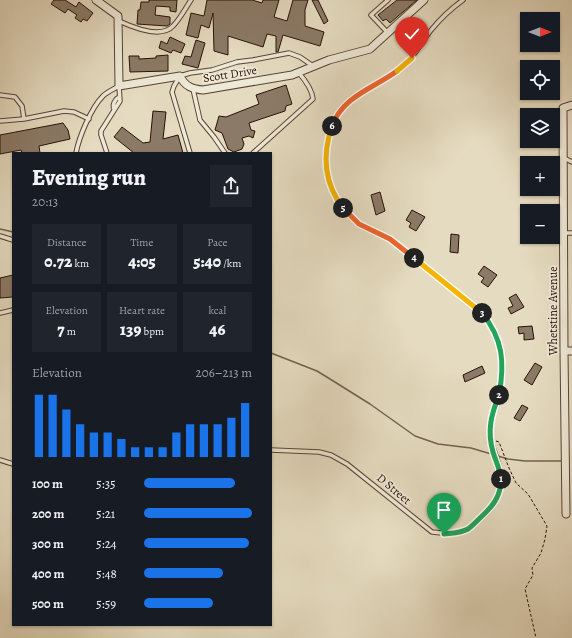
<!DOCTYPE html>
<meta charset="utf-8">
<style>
:root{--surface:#171b24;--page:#20242c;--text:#f1f3f6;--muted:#9ea1a6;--accent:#1a73e8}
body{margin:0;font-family:Alegreya,serif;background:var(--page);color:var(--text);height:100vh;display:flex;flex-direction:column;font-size:15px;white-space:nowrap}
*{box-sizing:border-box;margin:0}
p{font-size:13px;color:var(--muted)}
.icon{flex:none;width:22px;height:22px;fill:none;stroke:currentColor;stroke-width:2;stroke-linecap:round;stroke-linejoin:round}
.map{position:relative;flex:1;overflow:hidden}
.sheet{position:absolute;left:12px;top:152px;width:260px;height:474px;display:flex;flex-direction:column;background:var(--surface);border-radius:0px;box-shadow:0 1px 3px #0004}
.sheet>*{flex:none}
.needle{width:26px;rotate:90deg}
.tools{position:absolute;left:520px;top:12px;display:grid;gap:8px}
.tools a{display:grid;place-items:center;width:40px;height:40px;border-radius:0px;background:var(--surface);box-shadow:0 1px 3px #0004;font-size:20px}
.pin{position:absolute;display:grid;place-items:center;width:34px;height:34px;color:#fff;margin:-41px -17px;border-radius:50% 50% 50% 0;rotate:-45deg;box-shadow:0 0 4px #0007}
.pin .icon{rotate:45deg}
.km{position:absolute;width:20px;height:20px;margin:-10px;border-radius:50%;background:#222;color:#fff;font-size:11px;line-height:20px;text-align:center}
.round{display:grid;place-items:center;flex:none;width:42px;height:42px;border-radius:0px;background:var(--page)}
.summary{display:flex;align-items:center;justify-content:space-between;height:68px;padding:0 20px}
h1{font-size:22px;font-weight:800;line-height:30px}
.metrics{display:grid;grid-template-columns:repeat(3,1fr);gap:6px;height:68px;padding:4px 20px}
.metrics div{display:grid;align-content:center;border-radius:0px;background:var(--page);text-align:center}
.metrics b{font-size:17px;font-weight:800}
.metrics small{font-size:11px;font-weight:400}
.metrics p{font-size:11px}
.chart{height:112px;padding:8px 20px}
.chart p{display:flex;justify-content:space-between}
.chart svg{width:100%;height:72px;margin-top:4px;stroke:var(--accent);stroke-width:6}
ul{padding:0 20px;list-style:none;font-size:13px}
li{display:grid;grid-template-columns:64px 48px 1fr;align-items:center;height:30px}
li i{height:10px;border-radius:5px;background:var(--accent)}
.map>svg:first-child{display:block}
</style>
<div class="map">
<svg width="572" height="638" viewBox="0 0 572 638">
<rect width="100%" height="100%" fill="#e5dbc0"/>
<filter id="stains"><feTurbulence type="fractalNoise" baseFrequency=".005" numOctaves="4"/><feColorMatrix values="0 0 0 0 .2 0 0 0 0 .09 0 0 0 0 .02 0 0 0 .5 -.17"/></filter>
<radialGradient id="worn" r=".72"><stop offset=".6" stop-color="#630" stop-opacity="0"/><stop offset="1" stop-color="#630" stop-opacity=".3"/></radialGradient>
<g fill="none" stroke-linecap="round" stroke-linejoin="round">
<path stroke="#736150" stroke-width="1.5" d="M0,229L13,232
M271,353L317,371L330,379L370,404L415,436L438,444L471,448L508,459L525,461H562"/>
</g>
<path fill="#8b7a67" stroke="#291106" d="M54,0H65L76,7L79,2L93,13L87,21L83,19L81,22L75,18L77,15L68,9L65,13L51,4Z
M149,0H177L176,12L170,11V7L156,6L155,15L170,17V24L167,26L137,24L138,10H140L141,2H149Z
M207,0H252L262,3L263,0H279L274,17L287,21L293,0H308L305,10V26L324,32L320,46L283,35L278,52H276V36L267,34L263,47L228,36V55L214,51L213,13L209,28L201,25L198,38L186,35L191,13L204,16Z
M312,0H318L328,21L324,24Z
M397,0H417L390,23L386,19L383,21L378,15Z
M170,37L185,44L181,53L173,50L171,53L159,48L161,41L167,44Z
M196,40L205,43L198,68L182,64L185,56L191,57Z
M168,55V71L130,72L129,56H139V59L156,58V56Z
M286,85L292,104L286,106L285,111L249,123L251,130L255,131L253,138L249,136L242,138L244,144L242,149L234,152L228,149L222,133L215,130L219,116L226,117L259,104L256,95Z
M153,111L166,112L163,139L178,135L183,153H134L114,137L122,127L143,143L150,142Z
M63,123L68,130L70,139L39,146L40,153H22L21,150L0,154V135Z
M380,192L385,211L376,215L371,195Z
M412,210L425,217L416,231L409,227L411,223L406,220Z
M451,234L459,235L458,253L450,252Z
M484,266L497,275L488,287L481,282L484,278L478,274Z
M13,275V297L0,298V278Z
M516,294L524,307L511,314L508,308L513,306L509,298Z
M532,326L534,339L524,340V333L519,334L518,327Z
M535,363L542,367L532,385L524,380Z
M482,366L485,373L465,382L463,375Z
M522,405L528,408L520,421L514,418Z"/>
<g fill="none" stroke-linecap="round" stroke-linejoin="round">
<defs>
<path id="service" d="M119,21C132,27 161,39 173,26C180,19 185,9 191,0
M388,33L371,15L388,0
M193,89L200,120L214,137L225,153
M0,95L15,97L22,106L24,119
M114,109C112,105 115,99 119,97
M0,121L24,119L64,111L74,112L89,119
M76,153C79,137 91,108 103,96C107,92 114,89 119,86L120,101L101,131V135L107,153
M190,153L172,92L174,86L180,76L190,73L212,70L237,62L253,60L289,53L300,57L313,66
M253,153L313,99C312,89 305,80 299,73
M564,158L572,162
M564,233H572
M0,236L13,240
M0,313L13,310
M271,450L319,452L331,455L347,464L432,532C440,533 448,534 456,533C469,531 491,512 497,499C501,492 502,478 500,470C497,454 489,444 490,426C490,414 496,405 499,394C508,360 500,336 479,310C459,294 439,278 419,262C410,255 401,247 391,240C381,233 368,231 358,224C322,194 313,138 347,103C363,87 386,82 403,67C415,56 422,41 432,29C441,18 452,8 463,0
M0,460L13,464"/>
<path id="minor" d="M96,0L118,16L119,86L180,76C185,87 193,89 203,90L292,75L329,60L370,49L424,0
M564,351H572
M566,514L564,351L563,108L572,105"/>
</defs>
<use href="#service" stroke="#584434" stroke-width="5.5"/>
<use href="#minor" stroke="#584434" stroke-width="9"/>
<path stroke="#291106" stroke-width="1" stroke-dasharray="3 2" stroke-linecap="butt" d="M496,441L499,442L509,468L516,483L528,494L547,526L545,539L541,553L532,568L533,575L525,589L536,638"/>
<use href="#service" stroke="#eee8d6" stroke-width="3.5"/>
<use href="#minor" stroke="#eee8d6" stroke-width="7"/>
</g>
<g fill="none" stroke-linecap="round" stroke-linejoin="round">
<defs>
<path id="split-1" d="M444,534C452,533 461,533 468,529C472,526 476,522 480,518C492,507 501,497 501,479"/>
<path id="split-2" d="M499,395C491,415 487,431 493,452C496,462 500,469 501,479"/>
<path id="split-3" d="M482,313C503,339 505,362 499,395"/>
<path id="split-4" d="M414,258L482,313"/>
<path id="split-5" d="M343,208L359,224L390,239L414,258"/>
<path id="split-6" d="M332,126C322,155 324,183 343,208"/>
<path id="split-7" d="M332,126C343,96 374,88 397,71"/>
<path id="split-8" d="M397,71L412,58"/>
</defs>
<use href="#split-1" stroke="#fff" stroke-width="8"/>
<use href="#split-2" stroke="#fff" stroke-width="8"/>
<use href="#split-3" stroke="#fff" stroke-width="8"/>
<use href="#split-4" stroke="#fff" stroke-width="8"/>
<use href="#split-5" stroke="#fff" stroke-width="8"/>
<use href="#split-6" stroke="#fff" stroke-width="8"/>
<use href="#split-7" stroke="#fff" stroke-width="8"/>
<use href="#split-8" stroke="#fff" stroke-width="8"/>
<use href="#split-1" stroke="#22a559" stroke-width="5"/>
<use href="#split-2" stroke="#22a559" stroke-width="5"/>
<use href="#split-3" stroke="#22a559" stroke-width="5"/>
<use href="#split-4" stroke="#f5b400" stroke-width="5"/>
<use href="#split-5" stroke="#f0652b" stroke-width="5"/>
<use href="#split-6" stroke="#f5b400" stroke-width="5"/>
<use href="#split-7" stroke="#f0652b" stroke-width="5"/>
<use href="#split-8" stroke="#f5b400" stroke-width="5"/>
</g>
<g text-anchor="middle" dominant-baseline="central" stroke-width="3.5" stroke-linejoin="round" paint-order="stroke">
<g font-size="12" fill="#291106" stroke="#eee8d6">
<text transform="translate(230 74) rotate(-9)">Scott Drive</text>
<text transform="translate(553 311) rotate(-90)">Whetstine Avenue</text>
<text transform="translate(394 489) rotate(40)">D Street</text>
</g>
</g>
<rect width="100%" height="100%" filter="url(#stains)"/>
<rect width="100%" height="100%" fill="url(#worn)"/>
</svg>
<div class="tools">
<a><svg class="needle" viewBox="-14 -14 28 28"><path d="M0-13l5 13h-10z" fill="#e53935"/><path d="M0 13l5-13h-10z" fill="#9ea1a6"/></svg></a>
<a><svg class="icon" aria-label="locate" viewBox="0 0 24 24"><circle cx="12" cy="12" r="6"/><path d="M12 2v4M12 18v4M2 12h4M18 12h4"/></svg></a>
<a><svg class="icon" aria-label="layers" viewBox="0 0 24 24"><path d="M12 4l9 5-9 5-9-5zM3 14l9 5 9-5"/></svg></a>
<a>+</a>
<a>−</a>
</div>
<div class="pin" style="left:444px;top:534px;background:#1e9e55"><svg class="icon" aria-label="arrive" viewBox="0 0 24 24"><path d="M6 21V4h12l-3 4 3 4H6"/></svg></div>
<div class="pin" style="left:412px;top:58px;background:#d93025"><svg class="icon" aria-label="check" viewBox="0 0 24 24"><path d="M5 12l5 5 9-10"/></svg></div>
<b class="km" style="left:501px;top:479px">1</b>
<b class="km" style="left:499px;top:395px">2</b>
<b class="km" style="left:482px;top:313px">3</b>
<b class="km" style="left:414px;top:258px">4</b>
<b class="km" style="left:343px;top:208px">5</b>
<b class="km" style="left:332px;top:126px">6</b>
<section class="sheet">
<div class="summary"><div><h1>Evening run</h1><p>20:13</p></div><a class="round"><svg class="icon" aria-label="share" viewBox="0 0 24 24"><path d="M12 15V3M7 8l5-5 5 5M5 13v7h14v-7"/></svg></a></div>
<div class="metrics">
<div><p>Distance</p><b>0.72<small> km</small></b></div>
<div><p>Time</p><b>4:05</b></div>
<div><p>Pace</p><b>5:40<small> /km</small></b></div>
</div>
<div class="metrics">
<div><p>Elevation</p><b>7<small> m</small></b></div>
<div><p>Heart rate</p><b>139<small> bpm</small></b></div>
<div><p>kcal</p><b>46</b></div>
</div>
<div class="chart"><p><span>Elevation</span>206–213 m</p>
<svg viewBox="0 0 160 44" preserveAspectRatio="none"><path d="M5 44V6M15 44V6M25 44V15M35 44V24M45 44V29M55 44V29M65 44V33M75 44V38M85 44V38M95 44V38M105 44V29M115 44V24M125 44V24M135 44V24M145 44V20M155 44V11"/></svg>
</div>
<ul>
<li><b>100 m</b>5:35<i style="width:84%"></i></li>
<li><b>200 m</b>5:21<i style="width:100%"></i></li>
<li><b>300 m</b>5:24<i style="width:97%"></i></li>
<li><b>400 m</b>5:48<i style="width:73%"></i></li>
<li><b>500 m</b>5:59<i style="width:64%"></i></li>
</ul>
</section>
</div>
